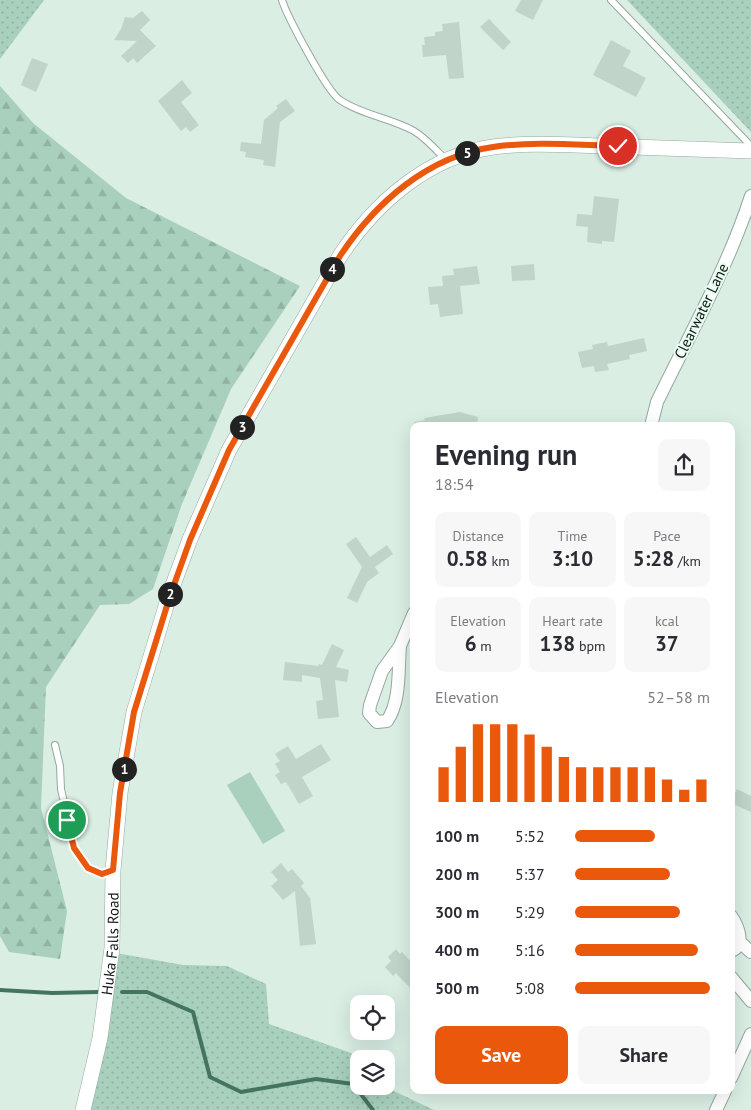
<!DOCTYPE html>
<meta charset="utf-8">
<style>
:root{--surface:#fff;--page:#f7f7f7;--text:#2b2b33;--muted:#7c7c81;--accent:#ea580c}
body{margin:0;font-family:"PT Sans",sans-serif;background:var(--page);color:var(--text);height:100vh;display:flex;flex-direction:column;font-size:19px;white-space:nowrap}
*{box-sizing:border-box;margin:0}
p{font-size:16px;color:var(--muted)}
.icon{flex:none;width:28px;height:28px;fill:none;stroke:currentColor;stroke-width:2;stroke-linecap:round;stroke-linejoin:round}
.map{position:relative;flex:1;overflow:hidden}
.drawer{position:absolute;left:410px;top:422px;width:325px;height:672px;display:flex;flex-direction:column;background:var(--surface);border-radius:10px;box-shadow:0 5px 20px #0002}
.drawer>*{flex:none}
.tools{position:absolute;left:350px;top:995px;display:grid;gap:10px}
.tools a{display:grid;place-items:center;width:45px;height:45px;border-radius:10px;background:var(--surface);box-shadow:0 5px 20px #0002;font-size:25px}
.pin{position:absolute;display:grid;place-items:center;width:42px;height:42px;color:#fff;margin:-21px;border:2px solid #fff;border-radius:50%;box-shadow:0 1px 5px #0007}
.km{position:absolute;width:25px;height:25px;margin:-12px;border-radius:50%;background:#222;color:#fff;font-size:14px;line-height:25px;text-align:center}
.round{display:grid;place-items:center;flex:none;width:52px;height:52px;border-radius:10px;background:var(--page)}
.summary{display:flex;align-items:center;justify-content:space-between;height:85px;padding:0 25px}
h1{font-size:28px;font-weight:700;line-height:38px}
.stats{display:grid;grid-template-columns:repeat(3,1fr);gap:8px;height:85px;padding:5px 25px}
.stats div{display:grid;align-content:center;border-radius:10px;background:var(--page);text-align:center}
.stats b{font-size:21px;font-weight:700}
.stats small{font-size:14px;font-weight:400}
.stats p{font-size:14px}
.chart{height:140px;padding:10px 25px}
.chart p{display:flex;justify-content:space-between}
.chart svg{width:100%;height:90px;margin-top:5px;stroke:var(--accent);stroke-width:6}
.cta{display:flex;gap:10px;margin-top:auto;padding:10px 25px}
.cta a{flex:1;height:58px;border-radius:10px;background:var(--accent);color:#fff;font-size:20px;font-weight:700;line-height:58px;text-align:center}
.cta a+a{background:var(--page);color:var(--text)}
ul{padding:0 25px;list-style:none;font-size:16px}
li{display:grid;grid-template-columns:80px 60px 1fr;align-items:center;height:38px}
li i{height:12px;border-radius:6px;background:var(--accent)}
.map>svg:first-child{display:block}
</style>
<div class="map">
<svg width="751" height="1110" viewBox="0 0 751 1110">
<defs>
<pattern id="grass-dots" width="8" height="8" patternUnits="userSpaceOnUse" patternTransform="scale(1.25)"><rect width="8" height="8" fill="#a8d0bd"/><path d="M2 2h.1M6 6h.1" fill="none" stroke="#90b2a2" stroke-width="1.8" stroke-linecap="round"/></pattern>
<pattern id="forest-firs" width="22" height="20" patternUnits="userSpaceOnUse" patternTransform="scale(1.25)"><rect width="22" height="20" fill="#a8d0bd"/><path d="M5 1l3.5 6h-7zM16 11l3.5 6h-7z" fill="#90b2a2"/></pattern>
</defs>
<rect width="100%" height="100%" fill="#daeee4"/>
<path fill="url(#grass-dots)" d="M0,0H44L0,59Z
M627,0H751V132Z
M116,953L183,965L227,966L266,984L269,1024L351,1053L359,1060V1086H386V1084L394,1091L434,1110H89Z"/>
<path fill="url(#forest-firs)" d="M0,86L33,123L126,198L300,286L231,389L182,504L153,589L129,604L100,605L46,687L41,808L67,911L60,959L9,952L0,936Z"/>
<path fill="#a8d0bd" d="M250,772L285,831L263,844L227,785Z"/>
<g fill="none" stroke-linecap="round" stroke-linejoin="round">
<path stroke="#447460" stroke-width="4" d="M0,990L52,993L98,992
M122,992H147L193,1012L210,1077L241,1092L316,1079L353,1084L373,1110"/>
</g>
<path fill="#c0d4ca" d="M521,0H543L533,20L515,11Z
M142,11L150,20L140,30L156,46L137,63L133,58L128,63L121,56L137,41L114,40L121,29L125,17L133,18Z
M489,19L511,42L503,50L480,27Z
M459,22L464,78L449,79L446,55L423,57L422,45H425L424,37L435,36V32L443,31L442,24Z
M611,40L631,51L623,66L646,78L636,97L593,75Z
M32,58L48,64L36,92L21,85Z
M182,80L192,93L181,102L199,125L190,132L186,127L181,131L158,101Z
M286,99L295,111L280,122L275,167L263,165L264,160L245,157L246,152L240,151L241,142L261,144L264,120L278,108L276,106Z
M594,196L619,199L614,242L602,241V244L587,242L588,227L576,226L577,214L592,215Z
M534,264L535,280L512,281L511,266Z
M477,266L480,284L460,286L463,314L440,317L438,304L430,305L428,287L443,286L442,276L454,275L453,269Z
M644,338L647,351L629,355L630,359L607,364L609,370L595,372L594,366L582,368L578,352L593,349L592,345L607,342L608,346Z
M460,412L478,417L477,426H415L414,422L425,420L424,418Z
M356,537L370,557L387,545L393,554L375,567L379,573L367,582L357,603L347,598L362,567L346,544Z
M332,644L344,650L336,667L349,670L347,682L335,680L339,717L318,719L316,701L323,700L320,678L302,675V682L283,680L285,662L318,666L319,664L322,665Z
M321,744L331,760L302,777L313,796L299,804L286,782L281,784L275,775L280,772L275,764L280,761L275,754L288,746L296,759Z
M737,789L751,796V812L731,803Z
M281,863L288,872L292,869L304,883L301,886L310,898L316,944L300,946L295,891L283,900L271,886L278,880L271,872Z
M396,949L400,954L402,952L414,965V992L396,973L393,976L385,967L391,961L388,957Z"/>
<g fill="none" stroke-linecap="round" stroke-linejoin="round">
<defs>
<path id="service" d="M282,0C287,16 327,92 340,100C362,115 391,118 414,131C426,138 436,150 446,160
M611,0L751,146
M55,745L60,766L61,789L74,848L88,868L102,874L112,871"/>
<path id="minor" d="M651,426L657,402C690,334 728,267 751,196
M400,646C398,669 401,701 387,721L377,722L369,713L370,705L382,671L400,646L414,613
M731,916C738,926 746,946 731,951
M740,942L751,952
M731,977L751,1001
M731,1078L751,1034
M716,1110L725,1091"/>
<g id="tertiary">
<path id="s1" d="M83,1110L100,1038L112,948L113,870L120,793L134,712L152,653L169,596L190,539L229,450L340,256C375,203 428,156 493,147C529,142 567,145 603,146C652,148 702,149 751,151"/>
</g>
</defs>
<use href="#service" stroke="#95a89f" stroke-width="8"/>
<use href="#minor" stroke="#95a89f" stroke-width="14"/>
<use href="#tertiary" stroke="#95a89f" stroke-width="16"/>
<use href="#service" stroke="#fff" stroke-width="6"/>
<use href="#minor" stroke="#fff" stroke-width="12"/>
<use href="#tertiary" stroke="#fff" stroke-width="15"/>
</g>
<g fill="none" stroke-linecap="round" stroke-linejoin="round">
<defs>
<path id="route" d="M67,820L74,848L88,868L102,874L113,870L120,793L134,712L170,596L190,540L229,450L340,256C375,203 428,156 493,147C534,141 577,145 618,146"/>
</defs>
<use href="#route" stroke="#fff" stroke-width="10"/>
<use href="#route" stroke="#ea580c" stroke-width="6"/>
</g>
<g text-anchor="middle" dominant-baseline="central" stroke-width="4" stroke-linejoin="round" paint-order="stroke">
<g font-size="15" fill="#111814" stroke="#e7fbf1">
<text transform="translate(701 311) rotate(-64)">Clearwater Lane</text>
<text stroke="none"><textPath href="#s1" startOffset="169">Huka Falls Road</textPath></text>
</g>
</g>
</svg>
<div class="tools">
<a><svg class="icon" aria-label="locate" viewBox="0 0 24 24"><circle cx="12" cy="12" r="6"/><path d="M12 2v4M12 18v4M2 12h4M18 12h4"/></svg></a>
<a><svg class="icon" aria-label="layers" viewBox="0 0 24 24"><path d="M12 4l9 5-9 5-9-5zM3 14l9 5 9-5"/></svg></a>
</div>
<div class="pin" style="left:67px;top:820px;background:#1e9e55"><svg class="icon" aria-label="arrive" viewBox="0 0 24 24"><path d="M6 21V4h12l-3 4 3 4H6"/></svg></div>
<div class="pin" style="left:618px;top:146px;background:#d93025"><svg class="icon" aria-label="check" viewBox="0 0 24 24"><path d="M5 12l5 5 9-10"/></svg></div>
<b class="km" style="left:124px;top:769px">1</b>
<b class="km" style="left:170px;top:594px">2</b>
<b class="km" style="left:242px;top:427px">3</b>
<b class="km" style="left:332px;top:269px">4</b>
<b class="km" style="left:467px;top:153px">5</b>
<section class="drawer">
<div class="summary"><div><h1>Evening run</h1><p>18:54</p></div><a class="round"><svg class="icon" aria-label="share" viewBox="0 0 24 24"><path d="M12 15V3M7 8l5-5 5 5M5 13v7h14v-7"/></svg></a></div>
<div class="stats">
<div><p>Distance</p><b>0.58<small> km</small></b></div>
<div><p>Time</p><b>3:10</b></div>
<div><p>Pace</p><b>5:28<small> /km</small></b></div>
</div>
<div class="stats">
<div><p>Elevation</p><b>6<small> m</small></b></div>
<div><p>Heart rate</p><b>138<small> bpm</small></b></div>
<div><p>kcal</p><b>37</b></div>
</div>
<div class="chart"><p><span>Elevation</span>52–58 m</p>
<svg viewBox="0 0 160 44" preserveAspectRatio="none"><path d="M5 44V27M15 44V17M25 44V6M35 44V6M45 44V6M55 44V11M65 44V17M75 44V22M85 44V27M95 44V27M105 44V27M115 44V27M125 44V27M135 44V33M145 44V38M155 44V33"/></svg>
</div>
<ul>
<li><b>100 m</b>5:52<i style="width:59%"></i></li>
<li><b>200 m</b>5:37<i style="width:70%"></i></li>
<li><b>300 m</b>5:29<i style="width:78%"></i></li>
<li><b>400 m</b>5:16<i style="width:91%"></i></li>
<li><b>500 m</b>5:08<i style="width:100%"></i></li>
</ul>
<div class="cta"><a>Save</a><a>Share</a></div>
</section>
</div>
